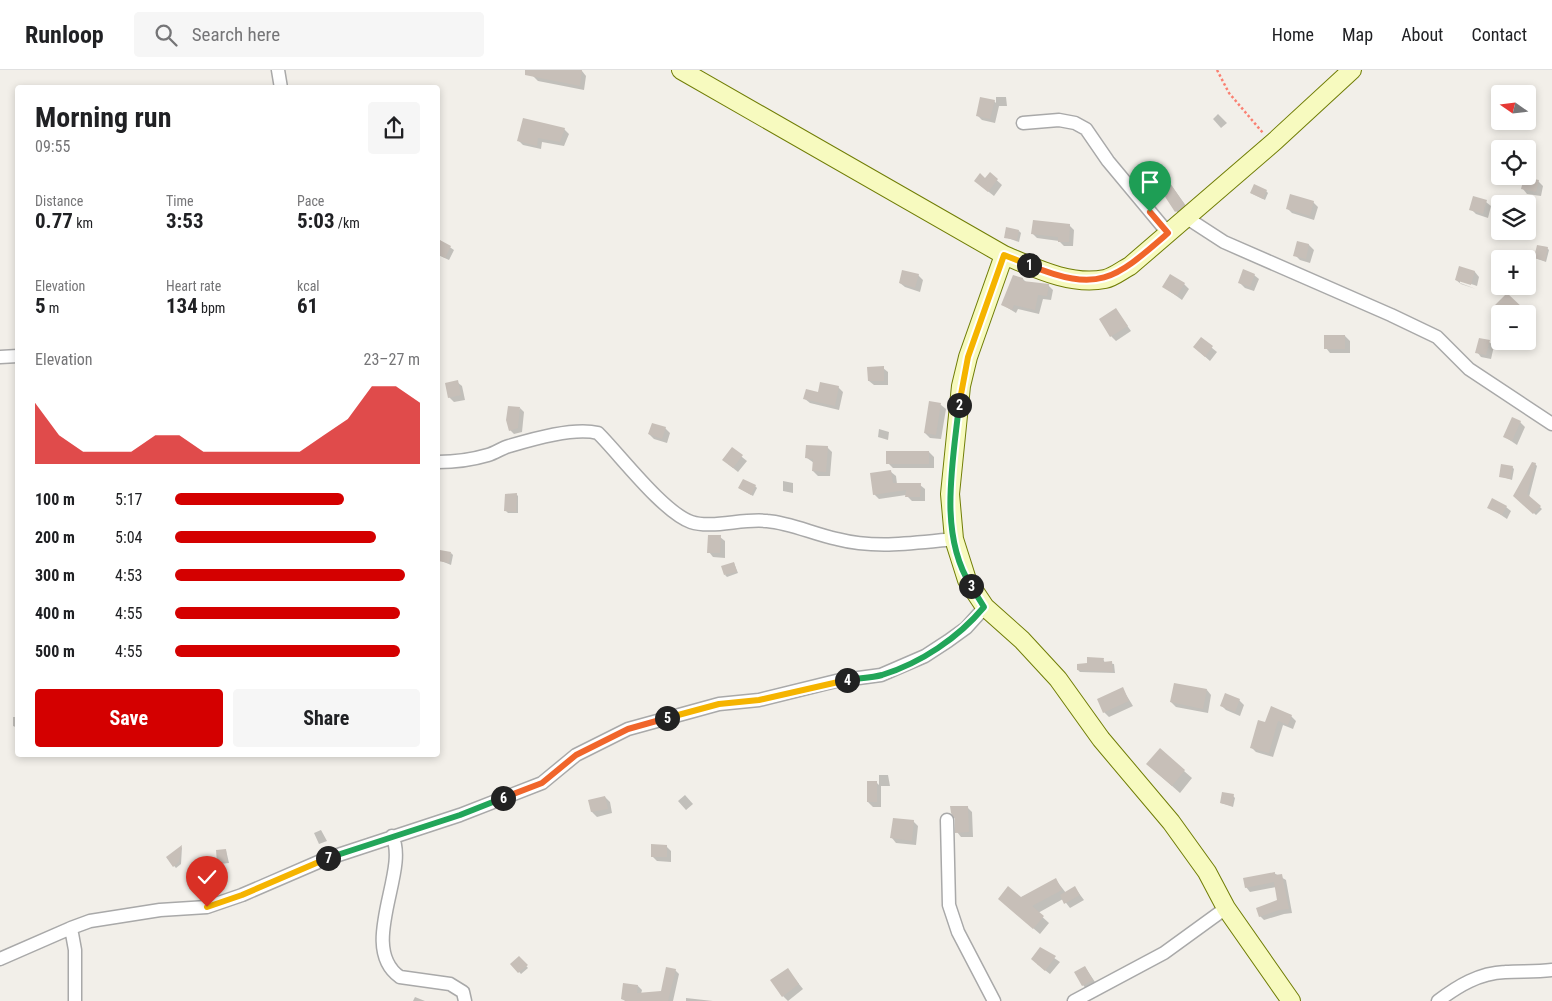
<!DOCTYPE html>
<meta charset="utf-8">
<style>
:root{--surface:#fff;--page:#f6f6f6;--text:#202124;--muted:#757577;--line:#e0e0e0;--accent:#d40000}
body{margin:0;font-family:"Roboto Condensed",sans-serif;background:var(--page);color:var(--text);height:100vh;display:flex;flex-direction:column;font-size:19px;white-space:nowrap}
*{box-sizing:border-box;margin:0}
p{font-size:16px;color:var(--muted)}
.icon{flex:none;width:28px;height:28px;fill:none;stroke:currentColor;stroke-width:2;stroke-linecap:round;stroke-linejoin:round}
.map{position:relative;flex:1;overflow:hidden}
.panel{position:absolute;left:15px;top:15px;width:425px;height:672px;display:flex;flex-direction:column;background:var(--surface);border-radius:5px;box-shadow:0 2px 8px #0003}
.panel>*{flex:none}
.needle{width:32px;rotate:284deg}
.tools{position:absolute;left:1491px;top:15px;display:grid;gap:10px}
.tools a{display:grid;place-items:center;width:45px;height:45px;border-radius:5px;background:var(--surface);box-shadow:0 2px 8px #0003;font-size:25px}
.pin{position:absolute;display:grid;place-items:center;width:42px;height:42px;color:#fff;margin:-51px -21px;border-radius:50% 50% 50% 0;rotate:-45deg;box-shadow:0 0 5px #0007}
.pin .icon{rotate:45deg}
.km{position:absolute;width:25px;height:25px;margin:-12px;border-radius:50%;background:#222;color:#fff;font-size:14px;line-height:25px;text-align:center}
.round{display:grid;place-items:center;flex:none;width:52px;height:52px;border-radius:5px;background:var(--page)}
.overview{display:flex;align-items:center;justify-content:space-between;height:85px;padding:0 20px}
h1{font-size:28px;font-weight:700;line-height:38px}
.figures{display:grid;grid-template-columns:repeat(3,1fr);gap:8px;height:85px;padding:5px 20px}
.figures div{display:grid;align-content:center}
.figures b{font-size:21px;font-weight:700}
.figures small{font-size:14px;font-weight:400}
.figures p{font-size:14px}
.chart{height:140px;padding:10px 20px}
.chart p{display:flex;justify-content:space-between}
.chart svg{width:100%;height:90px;margin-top:5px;fill:var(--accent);opacity:.7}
.action{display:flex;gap:10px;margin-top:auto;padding:10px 20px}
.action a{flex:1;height:58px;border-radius:5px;background:var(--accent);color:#fff;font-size:20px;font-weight:700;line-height:58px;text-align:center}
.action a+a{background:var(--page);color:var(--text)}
ul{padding:0 20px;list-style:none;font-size:16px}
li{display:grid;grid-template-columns:80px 60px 1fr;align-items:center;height:38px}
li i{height:12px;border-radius:6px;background:var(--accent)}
header{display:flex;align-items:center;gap:30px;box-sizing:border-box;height:70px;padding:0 25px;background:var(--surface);border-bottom:1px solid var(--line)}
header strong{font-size:24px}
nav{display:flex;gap:28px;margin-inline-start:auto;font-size:18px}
.search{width:350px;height:45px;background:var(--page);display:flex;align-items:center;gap:12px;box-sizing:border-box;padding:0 18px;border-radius:5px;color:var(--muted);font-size:19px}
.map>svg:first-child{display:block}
</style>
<header>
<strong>Runloop</strong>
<div class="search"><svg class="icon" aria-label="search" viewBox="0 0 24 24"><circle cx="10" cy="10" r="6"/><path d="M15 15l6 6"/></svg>Search here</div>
<nav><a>Home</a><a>Map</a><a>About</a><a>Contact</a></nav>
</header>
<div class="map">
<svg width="1552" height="931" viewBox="0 0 1552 931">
<rect width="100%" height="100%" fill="#f2efe9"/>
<path fill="#0003" d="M534,0L582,1L586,6L584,20L538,11L533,6Z
M996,27H1006L1007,36H999L995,53L982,50L977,45L994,31L996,33Z
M1218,44L1227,53L1221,58L1213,49Z
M564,59L569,64L564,76L542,72L541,79L523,75L519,71Z
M990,104L1002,115L994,126L980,115Z
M1168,111L1189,140L1180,145L1176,141Z
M1538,111L1543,116L1541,126L1527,124L1523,119Z
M1266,121L1268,123L1265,130L1251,123Z
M1313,132L1318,137L1314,150L1292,143L1287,138Z
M1486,132L1491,136L1488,148L1476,144L1471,139Z
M1069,155L1074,160L1073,176H1064L1059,171L1037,168L1032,163Z
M1019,161L1021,163L1019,172L1005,167Z
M438,169L454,180L449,190L438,185Z
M1298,172L1309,175L1314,180L1310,193L1300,190L1295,185Z
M1547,178L1549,180L1546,192L1535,188Z
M1459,198L1475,202L1479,207L1477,216L1460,210V213L1476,219L1461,214L1456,210Z
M918,205L923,210L920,222L905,217L900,213Z
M1254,205L1259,209L1254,221L1245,218L1240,213Z
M1023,209L1026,212L1048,215L1053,220L1051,230L1043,229L1039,244L1018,239L1016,243L1003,235Z
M1184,214L1189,219L1182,230L1164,217Z
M1507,225L1527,244H1502Z
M1116,240L1131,261L1116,271L1111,266Z
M1345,266L1350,271V283H1330L1326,278Z
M1201,269L1217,282L1210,291L1194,277Z
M1506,271H1520L1515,280L1507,275Z
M1489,272L1494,276L1491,289L1481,287L1477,282Z
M883,298L888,302V315H874L869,311Z
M457,312L462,316L465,330L454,332L449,327Z
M838,317L843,322L839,340L810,333L805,329Z
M930,333L941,335L946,339L941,369L930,368L925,363Z
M520,338L524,342L522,362L514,364L510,360Z
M1520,352L1525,357L1517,375L1505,367Z
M665,358L670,363L667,373L654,369L649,364Z
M879,359L889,362L888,370L878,367Z
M827,377L832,382L830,406H818L813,401L814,393L807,388Z
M732,379L747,391L738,402L728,394Z
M929,382L934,387V398H893L888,393Z
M1535,394L1537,396L1529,427L1542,439L1536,445L1515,426Z
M1512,397L1514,399L1512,410L1500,406Z
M891,402L896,406L897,414L920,415L925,419V431H912L906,425L879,429L874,424Z
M783,411L793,413V423L783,421Z
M755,416L757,418L753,426L739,418Z
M516,424L518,426V443H508L506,441Z
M1489,437H1506L1511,441L1507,449Z
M720,467L725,471V488L713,487L709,482Z
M451,483L453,485L451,495L439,490Z
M734,493L738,503L727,507L725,505Z
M1103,589L1105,593L1114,594L1115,603L1080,602L1078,600Z
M1122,618L1133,636L1109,647L1104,642Z
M1207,620L1211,625L1208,643L1176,637L1171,632Z
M1239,630L1244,635L1240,646L1226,640L1221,635Z
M1291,646L1296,651L1293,659L1283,655L1273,687L1256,682L1251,677L1265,654Z
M13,647H18V658L13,656Z
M1155,701H1184L1192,708L1180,723Z
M879,705H888L890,716H881V737H873L868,732L876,712L879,715Z
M685,725L693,734L686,740L678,731Z
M1233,726L1235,728L1233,737L1221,733Z
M605,727L610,732L612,743L597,747L592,742L590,731Z
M967,737L972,742L973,767H961L957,762Z
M913,751L918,756L916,775L896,773L892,768Z
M321,760L327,771L319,774L314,763Z
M666,776L671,781V792L657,791L652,786Z
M182,777L181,794L176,798L167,788Z
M226,780L229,793L220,794L218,792Z
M205,793L213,801L207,806L199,798Z
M1274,803L1286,810L1292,843L1284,844L1264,850L1260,846L1279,831L1276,817L1250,822L1246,817Z
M1056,810L1066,823L1075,818L1084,830L1070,838L1063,829L1038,843L1049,853L1040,864L1006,835Z
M1041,879L1060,892L1050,904L1037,894Z
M519,888L528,898L521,904L512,894Z
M1085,897L1097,915L1087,920L1083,915Z
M787,899L803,919L788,931L783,926Z
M675,900L679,904L673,931H625L623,928L638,916L642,920L641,924L662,922Z
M415,927L425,931H413Z
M686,928L713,931H686Z"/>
<path fill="#c7bfb8" d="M525,0H582L580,16L525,5Z
M980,27L995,30L990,49L976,46Z
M523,48L565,58L560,72L538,68L537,76L517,71Z
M990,102L998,109L988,122L974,111L980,103L985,108Z
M1524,107L1539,110L1536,122L1521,119Z
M1168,110L1185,135L1175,142L1158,116Z
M1254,114L1267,120L1263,129L1250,123Z
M1290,124L1314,131L1310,146L1286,139Z
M1473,126L1487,130L1483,144L1469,140Z
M1033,150L1070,154L1069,172H1058V167L1031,164Z
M1006,157L1019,160L1017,170L1004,168Z
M438,169L451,176L445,188L438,184Z
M1297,171L1309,174L1306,189L1293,186Z
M1537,175L1548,177L1545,191L1534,188Z
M1459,196L1475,201L1471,215L1455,210Z
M1243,199L1255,204L1250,217L1238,213Z
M902,200L919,204L915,218L899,213Z
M1170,204L1185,213L1177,226L1162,217Z
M1013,205L1023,208V211L1049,214L1047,226L1038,225L1035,240L1014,235L1012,240L1001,235Z
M1507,223L1524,239L1519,244H1500L1493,237Z
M1116,238L1128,256L1110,267L1099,249Z
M1324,265H1345V279H1324Z
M1201,267L1213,276L1205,287L1193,277Z
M1479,268L1490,270L1486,285L1475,283Z
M884,296V311H868L867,297Z
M458,310L461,325L448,328L445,313Z
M820,312L839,316L835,336L803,329L806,319L818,322Z
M929,331L941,333L936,365L924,363Z
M508,336L520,337L518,358L509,361L506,350Z
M1512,347L1521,351L1512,371L1503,367Z
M652,353L666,357L662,369L648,364Z
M806,375L828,376L826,402L812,401L813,389L805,388Z
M732,377L743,385L733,398L722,390Z
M886,381H929V394H886Z
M1532,392L1536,393L1527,424L1541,436L1533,444L1513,426Z
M1501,394L1513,396L1510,409L1499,407Z
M891,400L893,413H921L920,427H905L906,420L873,425L870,403Z
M743,409L756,415L751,425L738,418Z
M517,423L516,442L504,441L505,424Z
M1492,428L1507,436L1502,445L1487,438Z
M708,465H721L720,483H707Z
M440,480L451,482L449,493L438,491Z
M734,492L737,502L724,505L721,496Z
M1087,587L1104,588L1103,592L1112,591L1113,602L1077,600V594L1087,593Z
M1174,613L1207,619L1203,639L1170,632Z
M1123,617L1129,631L1103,643L1097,629Z
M1225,623L1240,629L1235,642L1220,636Z
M1271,636L1292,645L1288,655L1278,651L1269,683L1250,678L1258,650L1265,652Z
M1160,678L1185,700L1172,716L1146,694Z
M867,711H877V732H867Z
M1222,722L1234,724L1232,736L1220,733Z
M605,726L608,739L591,742L588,730Z
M950,736H968L969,762L955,763V749L951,743Z
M893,748L914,750L912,771L890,768Z
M651,774L667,775V787H651Z
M182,775L179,792L173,797L166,787Z
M226,779L227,792L217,793L216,780Z
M1275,802V805L1282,804L1289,839L1279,840L1259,847L1256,838L1277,830L1274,812L1245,818L1243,808Z
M1056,808L1062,820L1032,836L1044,846L1033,859L998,829L1008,816L1021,827Z
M1075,816L1080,825L1064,834L1060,825Z
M1040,877L1056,886L1045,901L1031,889Z
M519,886L528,895L518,903L510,894Z
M1085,896L1093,910L1082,916L1074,902Z
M666,897L676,899L668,931H626L621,929L623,913L638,915L637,923L661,921Z
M788,898L799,914L782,927L770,910Z"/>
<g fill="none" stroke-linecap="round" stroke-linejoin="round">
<defs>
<path id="street" d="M278,0L281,18
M1023,53L1059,50L1075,53L1086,59L1108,91L1168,163
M1187,148L1224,172L1391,245L1437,267L1469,299L1552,354
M0,287L18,286
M438,392C455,392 471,390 488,385C495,383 502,378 509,376C533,369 574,357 598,363C620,385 663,442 691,452C712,459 743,448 767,451C791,453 813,464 837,469C875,479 915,473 954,469
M947,750L949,835L958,862L994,931
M392,766C410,800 357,877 400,907L450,914L463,922L465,931
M0,889L71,858
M75,931V880L71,858L90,851L160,840L207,837L242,825L323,790L460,745L542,713L576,685L628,659L719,634L759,630L836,611L881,605L925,586L948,571L966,558L985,537
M1074,931L1164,883L1226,838
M1438,931C1458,916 1479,903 1505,902C1521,901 1536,902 1552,900"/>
<path id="secondary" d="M681,0L1004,185C1035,198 1071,216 1105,209C1114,207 1122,200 1130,196L1275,71L1352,0
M1004,185L968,287L961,316L950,424L954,469L967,510L985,537L1022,570L1058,609L1101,669L1171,752L1207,802L1226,838L1291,931"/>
</defs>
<use href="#street" stroke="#a9a9a9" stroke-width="15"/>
<use href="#secondary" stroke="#707d05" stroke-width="20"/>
<path stroke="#fa8072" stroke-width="2.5" stroke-dasharray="2.5 2.5" stroke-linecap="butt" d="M1217,0L1229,23L1263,63"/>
<use href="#street" stroke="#fff" stroke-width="12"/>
<use href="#secondary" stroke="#f7fabf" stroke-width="18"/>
</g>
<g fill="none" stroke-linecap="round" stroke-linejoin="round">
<defs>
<path id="split-1" d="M1029,195C1100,224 1115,209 1168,163L1150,142"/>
<path id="split-2" d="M959,335L968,287L1004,185L1029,195"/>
<path id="split-3" d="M959,335C953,393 938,464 971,516"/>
<path id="split-4" d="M847,610C858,608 871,608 882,605C921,593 958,568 984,537L971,516"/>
<path id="split-5" d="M667,648L719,634L759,630L847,610"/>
<path id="split-6" d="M503,728L542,713L576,685L628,659L667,648"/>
<path id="split-7" d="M328,788L460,745L503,728"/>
<path id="split-8" d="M207,837L242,825L328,788"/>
</defs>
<use href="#split-1" stroke="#fff" stroke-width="10"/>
<use href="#split-2" stroke="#fff" stroke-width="10"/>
<use href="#split-3" stroke="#fff" stroke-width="10"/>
<use href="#split-4" stroke="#fff" stroke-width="10"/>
<use href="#split-5" stroke="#fff" stroke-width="10"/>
<use href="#split-6" stroke="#fff" stroke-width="10"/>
<use href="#split-7" stroke="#fff" stroke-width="10"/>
<use href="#split-8" stroke="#fff" stroke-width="10"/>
<use href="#split-1" stroke="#f0652b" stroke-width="6"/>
<use href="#split-2" stroke="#f5b400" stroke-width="6"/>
<use href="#split-3" stroke="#22a559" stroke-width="6"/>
<use href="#split-4" stroke="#22a559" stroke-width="6"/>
<use href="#split-5" stroke="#f5b400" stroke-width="6"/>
<use href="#split-6" stroke="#f0652b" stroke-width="6"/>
<use href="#split-7" stroke="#22a559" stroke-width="6"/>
<use href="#split-8" stroke="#f5b400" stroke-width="6"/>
</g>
</svg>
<div class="tools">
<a><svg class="needle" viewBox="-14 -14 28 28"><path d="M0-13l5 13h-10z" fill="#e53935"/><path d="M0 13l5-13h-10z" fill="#757577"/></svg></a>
<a><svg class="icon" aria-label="locate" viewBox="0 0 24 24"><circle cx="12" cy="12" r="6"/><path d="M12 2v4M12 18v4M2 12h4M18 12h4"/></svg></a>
<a><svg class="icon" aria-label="layers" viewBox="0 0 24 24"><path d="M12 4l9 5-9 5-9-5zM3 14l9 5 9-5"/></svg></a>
<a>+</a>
<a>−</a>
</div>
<div class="pin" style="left:1150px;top:142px;background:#1e9e55"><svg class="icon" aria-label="arrive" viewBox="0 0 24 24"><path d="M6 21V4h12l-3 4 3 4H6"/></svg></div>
<div class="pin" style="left:207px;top:837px;background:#d93025"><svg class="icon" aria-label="check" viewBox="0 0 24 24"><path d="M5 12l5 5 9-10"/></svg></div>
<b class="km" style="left:1029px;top:195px">1</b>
<b class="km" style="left:959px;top:335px">2</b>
<b class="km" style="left:971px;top:516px">3</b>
<b class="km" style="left:847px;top:610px">4</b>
<b class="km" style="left:667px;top:648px">5</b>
<b class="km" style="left:503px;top:728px">6</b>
<b class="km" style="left:328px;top:788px">7</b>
<section class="panel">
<div class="overview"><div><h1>Morning run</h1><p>09:55</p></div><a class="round"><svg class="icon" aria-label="share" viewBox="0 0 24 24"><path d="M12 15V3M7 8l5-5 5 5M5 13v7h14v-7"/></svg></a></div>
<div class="figures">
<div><p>Distance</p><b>0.77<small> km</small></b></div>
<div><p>Time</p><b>3:53</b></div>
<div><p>Pace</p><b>5:03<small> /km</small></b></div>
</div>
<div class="figures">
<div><p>Elevation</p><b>5<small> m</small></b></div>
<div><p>Heart rate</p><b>134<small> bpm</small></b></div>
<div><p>kcal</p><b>61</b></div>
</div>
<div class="chart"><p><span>Elevation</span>23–27 m</p>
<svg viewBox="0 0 160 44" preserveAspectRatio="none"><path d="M0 44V14L10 30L20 38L30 38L40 38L50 30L60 30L70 38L80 38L90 38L100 38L110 38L120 30L130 22L140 6L150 6L160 14V44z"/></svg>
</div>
<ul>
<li><b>100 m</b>5:17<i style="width:69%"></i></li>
<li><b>200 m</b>5:04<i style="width:82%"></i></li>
<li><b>300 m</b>4:53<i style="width:94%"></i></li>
<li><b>400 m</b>4:55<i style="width:92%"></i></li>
<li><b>500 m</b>4:55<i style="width:92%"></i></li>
</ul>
<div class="action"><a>Save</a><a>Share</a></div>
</section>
</div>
